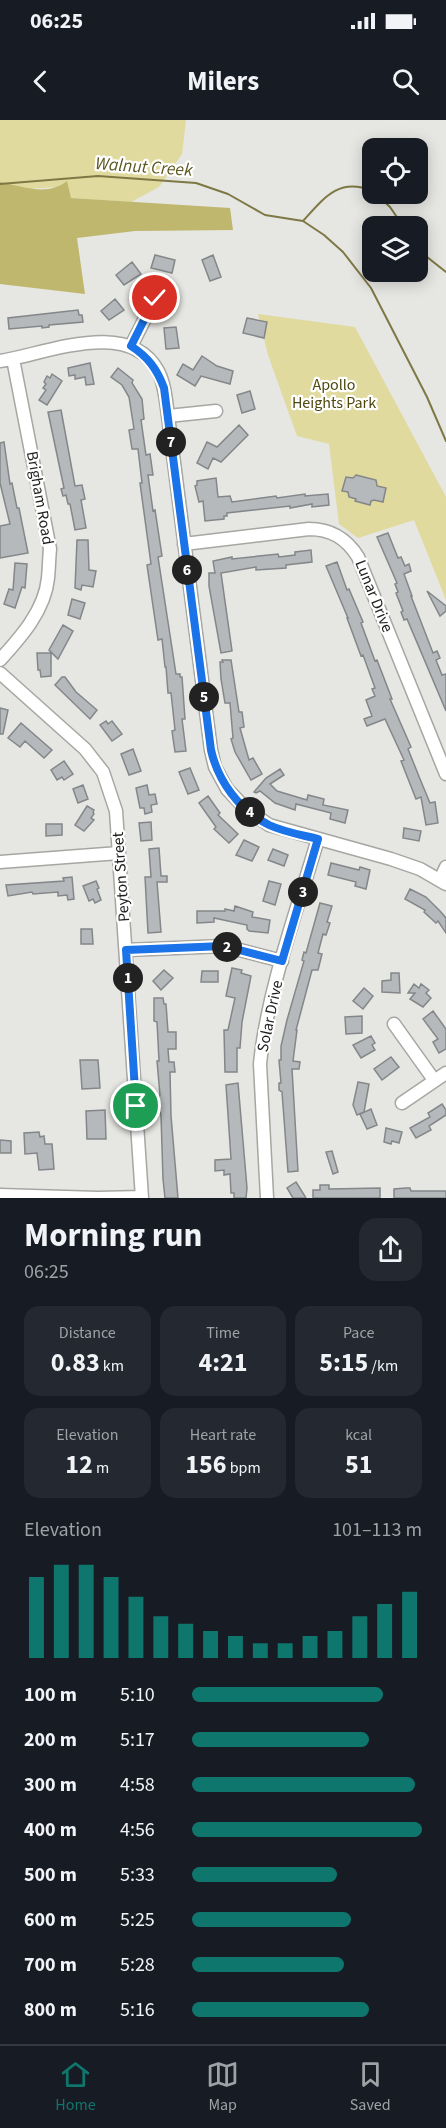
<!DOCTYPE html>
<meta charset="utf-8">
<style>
:root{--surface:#171b24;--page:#242831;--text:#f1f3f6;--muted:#9ea1a6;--line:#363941;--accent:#0f766e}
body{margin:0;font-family:"Source Sans 3",sans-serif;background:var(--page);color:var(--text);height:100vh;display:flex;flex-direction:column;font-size:22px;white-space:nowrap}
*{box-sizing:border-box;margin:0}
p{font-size:20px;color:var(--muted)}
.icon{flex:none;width:33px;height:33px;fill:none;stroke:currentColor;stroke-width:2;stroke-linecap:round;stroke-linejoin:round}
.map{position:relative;height:1078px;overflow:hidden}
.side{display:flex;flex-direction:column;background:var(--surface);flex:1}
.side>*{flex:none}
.tools{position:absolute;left:362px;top:18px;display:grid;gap:12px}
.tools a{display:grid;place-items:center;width:66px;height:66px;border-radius:12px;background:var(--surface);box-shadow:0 3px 15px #0003;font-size:30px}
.pin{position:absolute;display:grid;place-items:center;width:51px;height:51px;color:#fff;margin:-26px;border:3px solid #fff;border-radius:50%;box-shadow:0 2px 6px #0007}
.km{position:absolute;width:30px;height:30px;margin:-15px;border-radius:50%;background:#222;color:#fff;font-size:16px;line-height:30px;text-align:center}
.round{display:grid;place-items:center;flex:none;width:63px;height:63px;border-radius:18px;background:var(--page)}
.headline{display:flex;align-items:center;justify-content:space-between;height:102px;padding:0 24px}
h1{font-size:33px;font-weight:700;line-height:45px}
.metrics{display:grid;grid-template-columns:repeat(3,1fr);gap:9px;height:102px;padding:6px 24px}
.metrics div{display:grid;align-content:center;border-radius:15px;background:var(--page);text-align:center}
.metrics b{font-size:26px;font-weight:700}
.metrics small{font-size:16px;font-weight:400}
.metrics p{font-size:16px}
.chart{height:168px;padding:12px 24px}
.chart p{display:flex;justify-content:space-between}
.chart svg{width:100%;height:108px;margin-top:6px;stroke:var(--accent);stroke-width:6}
ul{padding:0 24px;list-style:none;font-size:20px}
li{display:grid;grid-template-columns:96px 72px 1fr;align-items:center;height:45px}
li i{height:15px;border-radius:8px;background:var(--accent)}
.status{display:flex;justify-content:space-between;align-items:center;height:42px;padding:0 30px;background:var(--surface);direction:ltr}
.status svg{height:16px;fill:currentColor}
header{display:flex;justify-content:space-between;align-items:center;height:78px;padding:0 24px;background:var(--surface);font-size:27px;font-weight:700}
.tabs{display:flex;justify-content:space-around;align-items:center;height:84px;border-top:2px solid var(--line);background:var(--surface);font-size:16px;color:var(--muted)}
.tabs a{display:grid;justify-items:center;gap:3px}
.tabs .current{color:var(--accent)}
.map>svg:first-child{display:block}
</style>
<div class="status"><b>06:25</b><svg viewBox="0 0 49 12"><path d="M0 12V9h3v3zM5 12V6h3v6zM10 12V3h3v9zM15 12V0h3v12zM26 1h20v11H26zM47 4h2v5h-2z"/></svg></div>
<header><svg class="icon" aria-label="back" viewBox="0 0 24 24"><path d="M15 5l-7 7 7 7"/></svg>Milers<svg class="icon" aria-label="search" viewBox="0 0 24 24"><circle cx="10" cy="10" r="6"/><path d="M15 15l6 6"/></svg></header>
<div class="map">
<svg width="446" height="1078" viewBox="0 0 446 1078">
<rect width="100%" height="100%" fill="#e6e6e2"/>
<path fill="#e0da9e" d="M0,0H186L182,34L159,67L131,82L71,78L59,67L28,69L0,62Z
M258,194L355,207L446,377V480L414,400L358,418L339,404L329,324L297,316L268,235Z"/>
<path fill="#bfb76e" d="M67,61L71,78L230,88L233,110L135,111L77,118L85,174L0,164V62C22,66 47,77 67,61Z"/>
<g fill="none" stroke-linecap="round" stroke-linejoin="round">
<path stroke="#7e7844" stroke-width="2" d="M0,64L98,56L196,63L228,74L265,95L303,101
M376,74L390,87L403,106
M303,101L324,115L343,132L371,168L427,277L446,321
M303,101C324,78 339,57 372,71
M417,126L422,133L446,152"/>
</g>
<path fill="#b5b9bc" stroke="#838789" stroke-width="1.5" d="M155,135L175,140L172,153L151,148Z
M213,135L221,157L210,161L202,140Z
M132,142L141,154L124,165L116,155Z
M115,179L124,190L109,200L101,191Z
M78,190L79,195H82L83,202L49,205V207L42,208V206L9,209L8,198Z
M247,198L267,202L264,218L243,213Z
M176,207L179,228L166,229L164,208Z
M202,236L217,246L233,251L230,264L201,256L195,266L177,255L183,244L193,250Z
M90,243L94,264L86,265L85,257L75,259V255L69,256L68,248Z
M118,248L133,260L132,263L142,279L144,299L141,300L146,335L150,334L153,355H148L153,391L155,390L162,436L158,437L176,554H180V557H182L185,599H182L186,631L175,632L172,611L175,610L171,573H168L166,547H165L162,519L158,520L147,445L151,444L140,363H142L138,329H132L129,310L134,309L129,277L122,265L111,257Z
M52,254L62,261L47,285L39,280L46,270L43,268L46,264L44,262L47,256L50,258Z
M250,271L255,289L242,293L237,275Z
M61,290L75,366L82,365L85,379L81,380L86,408L75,410L70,384H68L66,375L63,376L61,369L64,368L48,292Z
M239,305L248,315L221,342L213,338L208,349L197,343L207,322L217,327Z
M4,322L10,364L12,363L17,388H19L28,433L0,438V406L10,404L0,363V323Z
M356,355L376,360L377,366L386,368L383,382L374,380L371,381L370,385L355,381L356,379L349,377L348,372L342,371L346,357L353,358Z
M216,358L218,377L230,376L232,382L276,376L277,378L305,374V376L328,374L329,385L312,387V384L290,388V386L227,393V396H224V399L205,401L203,381L199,382L195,366L197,365V361Z
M388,413L398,438L401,437L405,446L409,444L411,451L404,454L412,476H411L433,533L437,531L440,538L436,540L442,555L446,554V591L407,499L404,500L401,492L403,491L396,473L398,472L395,464L397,463L377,417Z
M77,420H88L89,450L96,451L93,467L82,465L81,470L75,468Z
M311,430L312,442L286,445V448L256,450V447L221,453L232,531L221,533L209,466V453H215L213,441L232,437V439L278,434L279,437L295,435V432Z
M337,442L347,470L349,469L363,502L361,503L375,541L377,540L392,579H390L411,627L408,629L420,659L430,683L435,682L438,703L426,705L421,677L416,679L401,641L404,640L385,599L367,606L364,599L372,596L366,580L375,576L372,569L375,568L363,535L361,536L347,498H348L326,446Z
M15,443L27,444L25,468L22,467L15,488L4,484L9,469L13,470Z
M427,471L446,486V491L440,496Z
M72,479L85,483L80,499L68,495Z
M63,505L73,511L58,539L49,530Z
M37,533H51V556L41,557L40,550H38Z
M222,540H231L239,592H242L244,607L240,608L249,640L253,638L262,654L251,660L235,632L231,619L233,618L230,583H225L221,559L220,542H223Z
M62,557H65L76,572L97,590L90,599L55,565Z
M0,588L8,590L3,614H0Z
M106,601L108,604L112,601L122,614L112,621L100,605Z
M21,603L52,630L44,638L25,621L20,627L8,618Z
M133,629L141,651L129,655L121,634Z
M64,641L73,654L64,660L62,657L57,660L51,650Z
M190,648L199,670L188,674L179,652Z
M280,649L284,655L270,664L277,671L307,680L308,675L324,679L323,685L348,690L345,703L330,699L331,693L296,684L295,690L275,683L260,671L256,673L254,672L266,658Z
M83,665L88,679L78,683L73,669Z
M147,665L149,675L155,674L157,684L151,685L152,692L145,694L144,688H140L136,668Z
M208,676L220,693L218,695L238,714L229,723L214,709L216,707L199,683Z
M87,686L94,690L93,692L94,694L91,698L94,700L84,711L75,705Z
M151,702L152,720L141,721L139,703Z
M46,704H62V715L46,716Z
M404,708L421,711L419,721L403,718Z
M244,720L259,727L252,741L236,735Z
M159,728L161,756H167V762H157L161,812L148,813L145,757H151L149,729Z
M273,729L288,735L284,746L268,740Z
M331,743L359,750L360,747L370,750L366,769L355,766L356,762L328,755Z
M72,757L74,779L68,780L67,775L58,776V772L33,774L32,772L8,776L6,765L64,761L63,758Z
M96,761L99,768L97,769L101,780L95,783L93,779L89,781L83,766Z
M269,761L281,764L275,785L263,781Z
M410,769L426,777L440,791L446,798V813L438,801L436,803L424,792L425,790L405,779Z
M320,783L332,786L327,802L330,803L326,815L323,814L318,833L322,834L318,850H312L296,910H297L293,941L300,942L299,949H292L298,1051L288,1052L282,972L279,970V963H281L279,940H281V926L287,900L304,841L302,840L304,832L306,833Z
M235,786L253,792L252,797L270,800L268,813L249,811L247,809V805L214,798V802L197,803V791H225V789L234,791Z
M81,809H92L93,824H81Z
M232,848L242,850L241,853L251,856L242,902L240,928H237V952H225L224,910H228L235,878L226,876Z
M164,850L173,858L161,870L153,861Z
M202,851H218V862H201Z
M391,853H399L400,873L382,872V861L391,860Z
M414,864L419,868L421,864L429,870L426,873L431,878L423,887L410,879L415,873H408Z
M364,868L373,876L363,889L353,881Z
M154,878H163L164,884H166L168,912H176V929H168L169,942H174L175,952H170L171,996L178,1078H165L163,1059L161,996L158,980L160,975L157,941H159L158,921L157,902L154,901Z
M433,891L446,909V929L439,933L433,922L438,919L423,899Z
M362,896V913L346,914L345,897Z
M371,916L375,923L372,925L375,930L361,938L353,925Z
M391,937L399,947L382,960L374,949Z
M80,940H98L100,968L82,969Z
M358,962L369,964L364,992L357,995L353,985Z
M238,963L247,1068L246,1078H234V1073H231L230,1054L224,1055V1050L215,1051V1040L231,1039L226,965Z
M442,984L446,990V995L429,1006L431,1010L416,1018L410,1008L430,997L428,993Z
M371,989L377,1005L367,1009L360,994Z
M105,990L106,1019H87L86,991Z
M386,1008L402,1012L399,1023L392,1021L391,1024L384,1022Z
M39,1012L40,1017L44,1016L45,1024H52L54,1049L39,1050L37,1033L25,1034L24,1013Z
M0,1020L11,1021V1033H0Z
M332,1031L338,1052L333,1054L326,1032Z
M296,1062L306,1078H293L287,1068Z
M320,1065H329V1069L380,1068V1078H313V1070H320Z
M406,1068H410L411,1071H446V1078H394V1069Z"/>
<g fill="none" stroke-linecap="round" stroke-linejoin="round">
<defs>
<path id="minor" d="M131,226L155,179
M0,241C46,234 129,197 158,251C165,264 166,282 168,296L211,630L215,647L227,669L245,688L269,705L391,739L420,749L446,764
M168,296L216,291
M184,424L309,409C331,409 346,418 358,437L446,654
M0,540C21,517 45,490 48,458C49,448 49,439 50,429L13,239
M0,553L85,629L103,652L116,691L142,1078
M0,742L119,733
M440,760L446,747
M126,830L224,826L282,841
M394,904L434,960
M402,983L446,953
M0,1075L98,1078L142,1077
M267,1078L260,944C267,872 297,790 318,719"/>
</defs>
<use href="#minor" stroke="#a6a6a2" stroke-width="15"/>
<use href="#minor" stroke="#fff" stroke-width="12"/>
</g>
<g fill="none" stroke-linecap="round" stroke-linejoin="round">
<defs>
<path id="route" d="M136,986L126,830L224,826L282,841L318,719C302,715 284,712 269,705C239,690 218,661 211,630L164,268C157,249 148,237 131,226L155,178"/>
</defs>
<use href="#route" stroke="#fff" stroke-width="12"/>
<use href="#route" stroke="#1a73e8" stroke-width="8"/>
</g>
<g text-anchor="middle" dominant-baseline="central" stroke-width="4.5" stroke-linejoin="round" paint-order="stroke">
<g font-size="16" fill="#4f4910" stroke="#fff">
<text x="334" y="265">Apollo<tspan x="334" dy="18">Heights Park</tspan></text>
</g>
<g font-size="16" fill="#1f1f1e" stroke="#fff">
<text transform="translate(40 378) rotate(80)">Brigham Road</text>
<text transform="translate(374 476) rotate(68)">Lunar Drive</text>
<text transform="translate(121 757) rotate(-94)">Peyton Street</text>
<text transform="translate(270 896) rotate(-78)">Solar Drive</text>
</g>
<g font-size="18" font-style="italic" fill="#5d5721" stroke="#fff">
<text transform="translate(144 47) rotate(4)">Walnut Creek</text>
</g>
</g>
</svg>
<div class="tools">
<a><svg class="icon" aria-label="locate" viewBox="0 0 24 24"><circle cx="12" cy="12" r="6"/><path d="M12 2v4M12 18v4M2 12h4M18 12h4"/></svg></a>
<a><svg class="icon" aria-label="layers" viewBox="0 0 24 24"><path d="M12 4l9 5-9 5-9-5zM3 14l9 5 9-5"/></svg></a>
</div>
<div class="pin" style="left:136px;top:986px;background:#1e9e55"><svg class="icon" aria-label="arrive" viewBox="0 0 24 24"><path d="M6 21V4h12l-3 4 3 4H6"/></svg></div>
<div class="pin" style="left:155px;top:178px;background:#d93025"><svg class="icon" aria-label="check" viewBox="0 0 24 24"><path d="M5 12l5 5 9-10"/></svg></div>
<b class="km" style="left:128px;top:858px">1</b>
<b class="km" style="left:227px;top:827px">2</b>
<b class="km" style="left:303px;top:772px">3</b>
<b class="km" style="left:250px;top:692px">4</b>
<b class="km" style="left:204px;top:577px">5</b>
<b class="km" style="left:187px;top:450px">6</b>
<b class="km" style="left:171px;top:322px">7</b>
</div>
<section class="side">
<div class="headline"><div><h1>Morning run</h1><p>06:25</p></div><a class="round"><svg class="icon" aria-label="share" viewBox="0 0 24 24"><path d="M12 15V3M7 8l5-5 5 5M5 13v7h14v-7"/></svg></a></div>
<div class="metrics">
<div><p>Distance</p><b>0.83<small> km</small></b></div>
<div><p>Time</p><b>4:21</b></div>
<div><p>Pace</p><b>5:15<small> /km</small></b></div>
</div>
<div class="metrics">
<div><p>Elevation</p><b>12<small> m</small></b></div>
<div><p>Heart rate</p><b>156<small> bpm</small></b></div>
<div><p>kcal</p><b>51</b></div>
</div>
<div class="chart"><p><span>Elevation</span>101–113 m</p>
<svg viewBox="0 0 160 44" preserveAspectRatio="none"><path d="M5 44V11M15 44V6M25 44V6M35 44V11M45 44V19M55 44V27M65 44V30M75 44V33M85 44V35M95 44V38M105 44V38M115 44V35M125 44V33M135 44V27M145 44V22M155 44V17"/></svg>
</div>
<ul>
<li><b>100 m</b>5:10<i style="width:83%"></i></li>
<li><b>200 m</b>5:17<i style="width:77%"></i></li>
<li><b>300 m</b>4:58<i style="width:97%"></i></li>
<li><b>400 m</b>4:56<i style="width:100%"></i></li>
<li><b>500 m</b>5:33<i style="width:63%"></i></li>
<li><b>600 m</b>5:25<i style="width:69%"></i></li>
<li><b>700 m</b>5:28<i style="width:66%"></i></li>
<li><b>800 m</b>5:16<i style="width:77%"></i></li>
</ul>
</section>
<nav class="tabs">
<a class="current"><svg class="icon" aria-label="home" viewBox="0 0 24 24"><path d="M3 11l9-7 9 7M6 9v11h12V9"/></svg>Home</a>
<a><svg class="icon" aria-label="map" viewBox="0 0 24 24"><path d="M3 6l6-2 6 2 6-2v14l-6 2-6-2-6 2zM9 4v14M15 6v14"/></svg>Map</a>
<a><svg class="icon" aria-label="saved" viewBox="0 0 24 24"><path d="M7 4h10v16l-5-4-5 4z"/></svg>Saved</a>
</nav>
